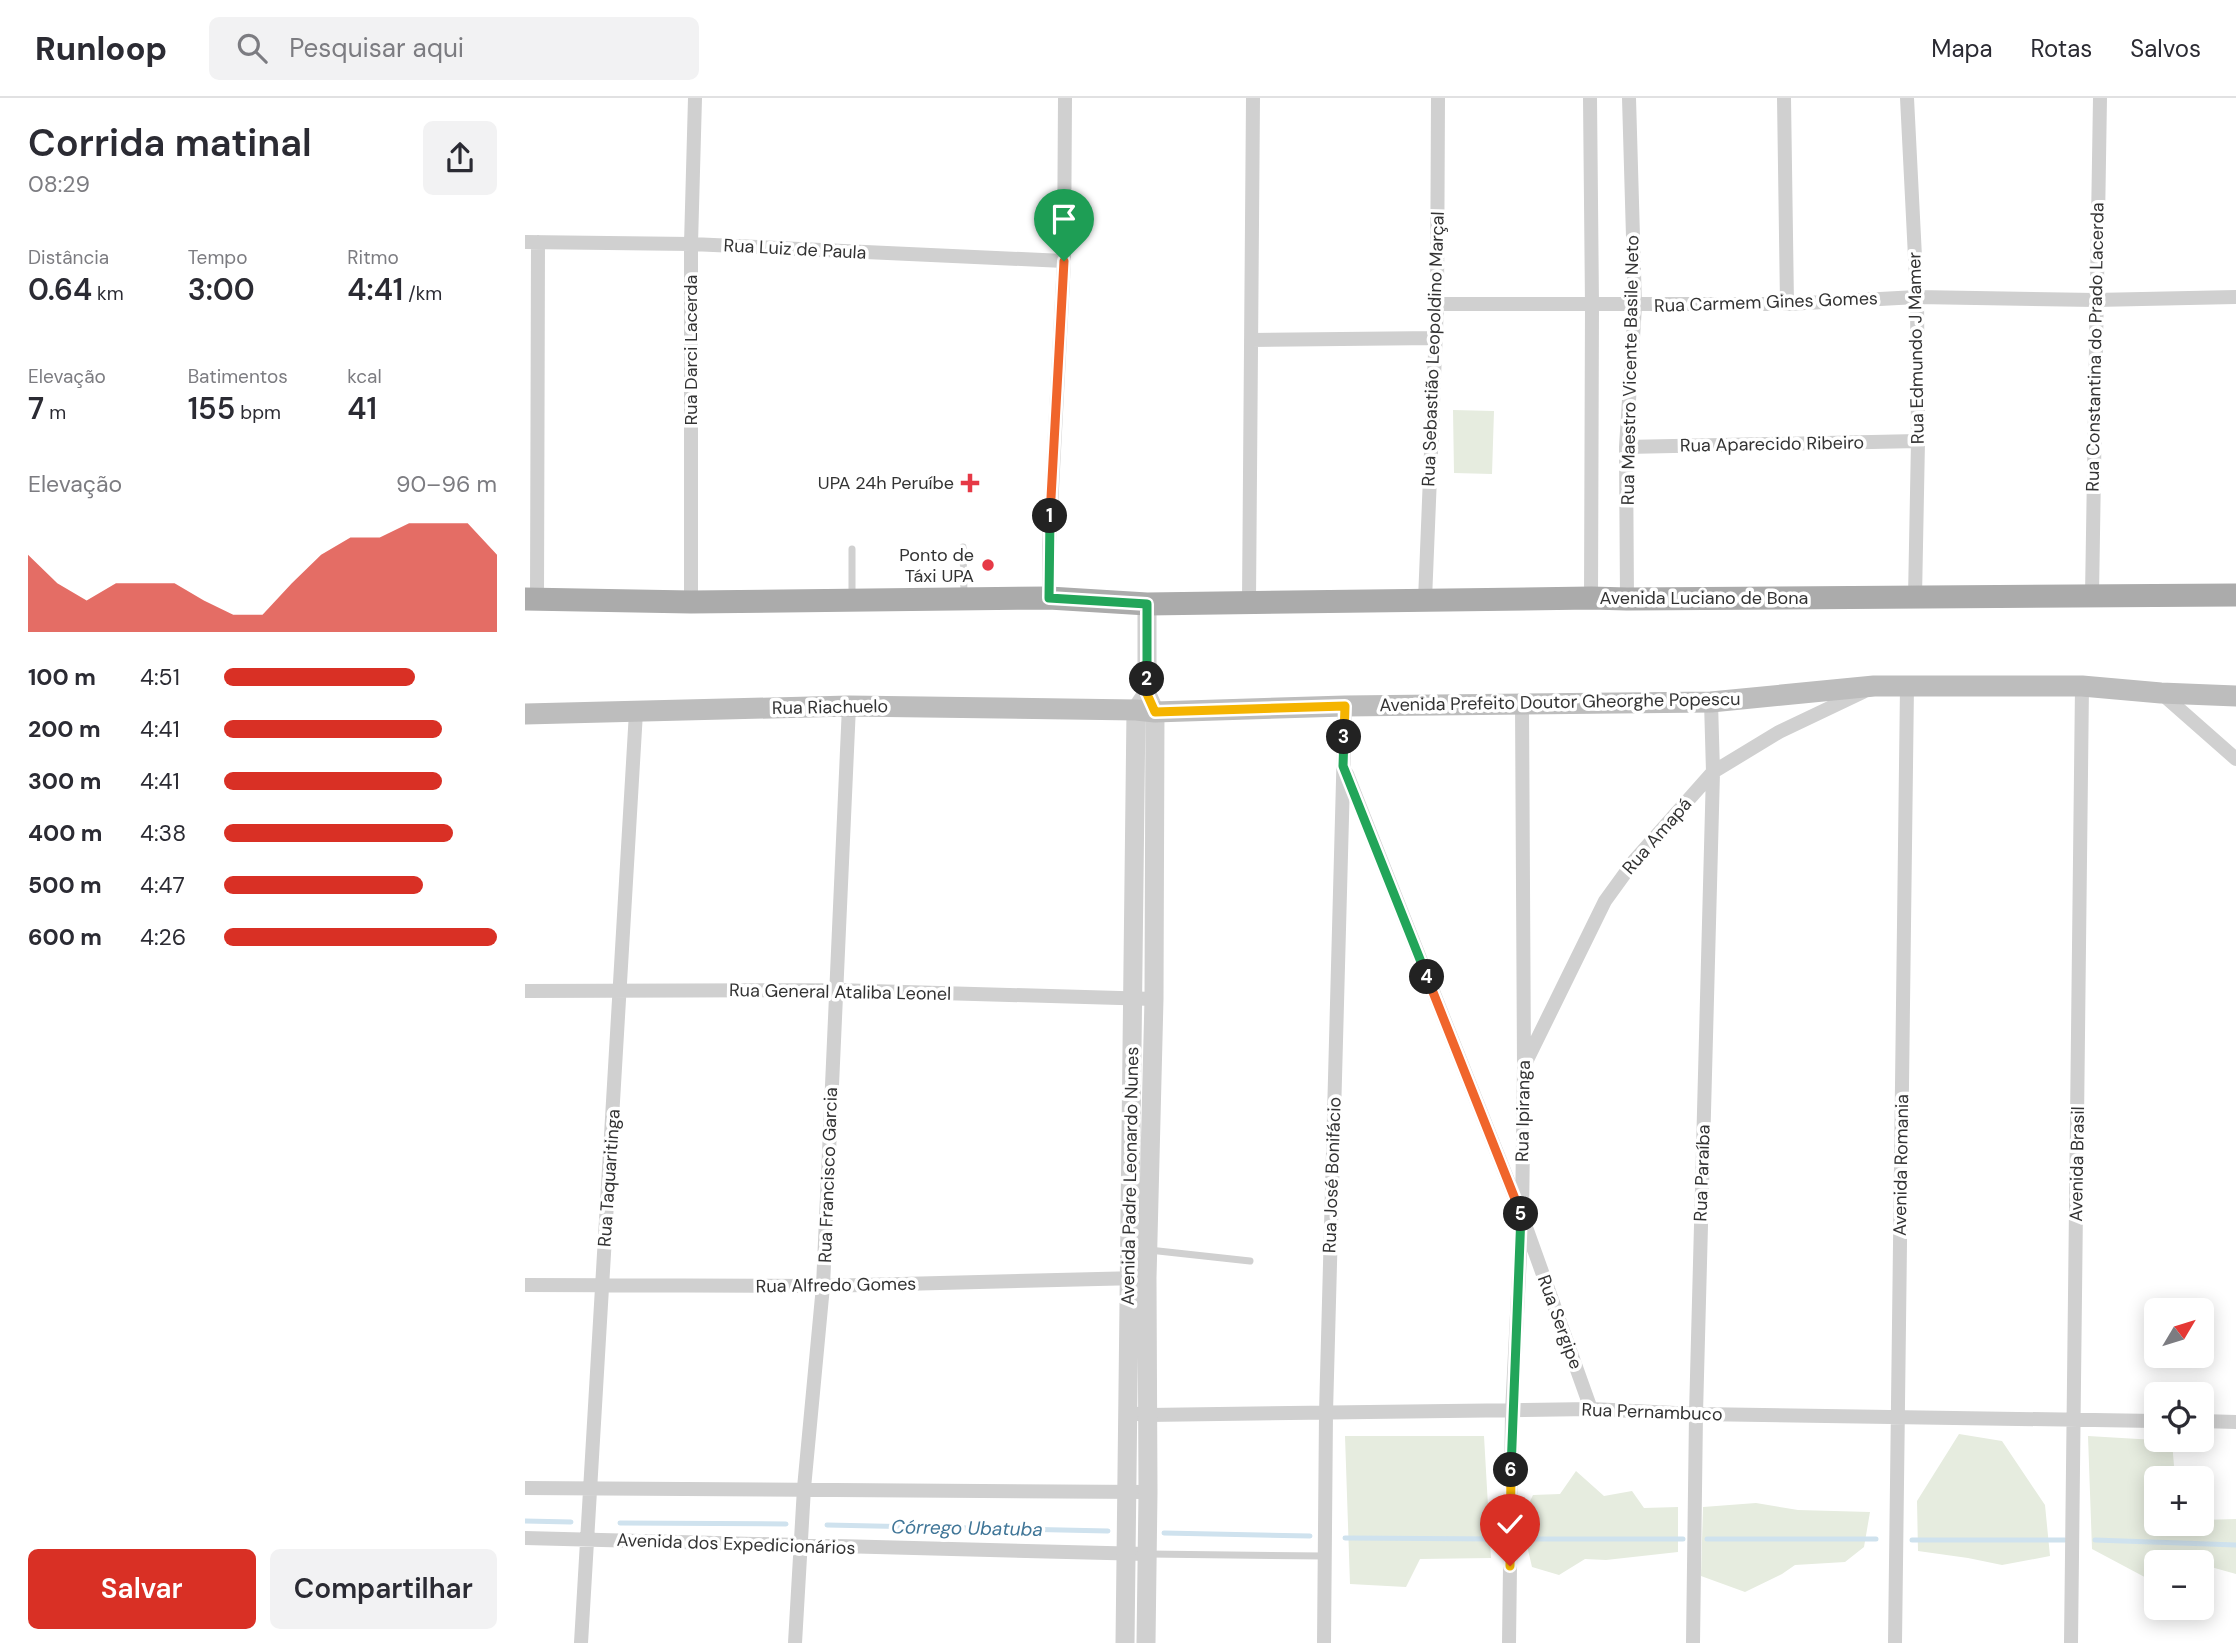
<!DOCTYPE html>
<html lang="pt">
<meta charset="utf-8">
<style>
:root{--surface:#fff;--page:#f2f2f3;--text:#2b2b33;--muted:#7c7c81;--line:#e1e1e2;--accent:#d93025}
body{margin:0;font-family:"DM Sans",sans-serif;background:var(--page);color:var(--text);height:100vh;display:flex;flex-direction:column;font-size:26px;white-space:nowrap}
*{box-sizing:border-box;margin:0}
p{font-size:23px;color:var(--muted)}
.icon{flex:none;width:38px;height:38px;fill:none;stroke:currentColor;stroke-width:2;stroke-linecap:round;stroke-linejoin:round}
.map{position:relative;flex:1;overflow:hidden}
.drawer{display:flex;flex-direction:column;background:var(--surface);width:525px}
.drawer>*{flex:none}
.needle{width:46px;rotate:52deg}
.buttons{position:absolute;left:1619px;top:1200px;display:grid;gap:14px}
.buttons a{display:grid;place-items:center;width:70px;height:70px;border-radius:10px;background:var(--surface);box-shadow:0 4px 18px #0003;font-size:35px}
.pin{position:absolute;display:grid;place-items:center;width:60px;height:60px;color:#fff;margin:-72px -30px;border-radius:50% 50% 50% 0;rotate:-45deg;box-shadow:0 0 7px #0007}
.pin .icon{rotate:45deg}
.km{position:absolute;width:35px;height:35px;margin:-18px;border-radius:50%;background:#222;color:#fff;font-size:19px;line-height:35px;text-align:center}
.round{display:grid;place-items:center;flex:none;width:74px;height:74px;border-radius:10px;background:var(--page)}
.overview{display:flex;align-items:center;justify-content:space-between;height:119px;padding:0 28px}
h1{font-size:38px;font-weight:600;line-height:52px}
.stats{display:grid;grid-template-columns:repeat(3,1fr);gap:10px;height:119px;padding:7px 28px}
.stats div{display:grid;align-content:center}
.stats b{font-size:30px;font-weight:600}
.stats small{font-size:19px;font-weight:400}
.stats p{font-size:19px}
.chart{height:196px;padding:14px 28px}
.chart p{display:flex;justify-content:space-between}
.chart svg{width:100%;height:126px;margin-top:7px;fill:var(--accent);opacity:.7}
.action{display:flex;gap:14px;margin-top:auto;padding:14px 28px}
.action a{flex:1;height:80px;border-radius:10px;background:var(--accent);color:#fff;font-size:28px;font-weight:600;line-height:80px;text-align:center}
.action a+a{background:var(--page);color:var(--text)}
ul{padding:0 28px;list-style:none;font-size:23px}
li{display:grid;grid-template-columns:112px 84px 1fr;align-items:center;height:52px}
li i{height:18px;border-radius:9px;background:var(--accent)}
header{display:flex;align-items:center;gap:42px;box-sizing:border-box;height:98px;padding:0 35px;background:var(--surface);border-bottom:2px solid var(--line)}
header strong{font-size:33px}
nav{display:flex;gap:38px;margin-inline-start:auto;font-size:24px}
.search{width:490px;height:63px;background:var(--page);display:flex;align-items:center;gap:18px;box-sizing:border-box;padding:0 24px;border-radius:10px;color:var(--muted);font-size:26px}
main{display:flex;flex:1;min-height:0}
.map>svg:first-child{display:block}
</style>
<header>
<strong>Runloop</strong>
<div class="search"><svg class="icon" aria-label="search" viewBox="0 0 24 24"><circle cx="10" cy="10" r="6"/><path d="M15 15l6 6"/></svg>Pesquisar aqui</div>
<nav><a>Mapa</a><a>Rotas</a><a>Salvos</a></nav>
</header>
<main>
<section class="drawer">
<div class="overview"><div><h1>Corrida matinal</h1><p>08:29</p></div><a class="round"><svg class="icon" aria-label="share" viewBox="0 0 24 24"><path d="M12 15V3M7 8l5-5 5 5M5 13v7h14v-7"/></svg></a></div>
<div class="stats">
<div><p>Distância</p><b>0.64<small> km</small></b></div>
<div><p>Tempo</p><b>3:00</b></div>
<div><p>Ritmo</p><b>4:41<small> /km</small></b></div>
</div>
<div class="stats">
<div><p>Elevação</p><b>7<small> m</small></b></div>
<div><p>Batimentos</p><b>155<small> bpm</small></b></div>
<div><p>kcal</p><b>41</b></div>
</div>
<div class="chart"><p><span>Elevação</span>90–96 m</p>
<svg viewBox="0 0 160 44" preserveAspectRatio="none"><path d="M0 44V17L10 27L20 33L30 27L40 27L50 27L60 33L70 38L80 38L90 27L100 17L110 11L120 11L130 6L140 6L150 6L160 17V44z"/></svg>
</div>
<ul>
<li><b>100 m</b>4:51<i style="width:70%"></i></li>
<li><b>200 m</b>4:41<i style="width:80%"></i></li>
<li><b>300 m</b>4:41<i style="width:80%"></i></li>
<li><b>400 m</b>4:38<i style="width:84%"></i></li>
<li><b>500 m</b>4:47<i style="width:73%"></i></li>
<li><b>600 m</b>4:26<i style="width:100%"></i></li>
</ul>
<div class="action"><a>Salvar</a><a>Compartilhar</a></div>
</section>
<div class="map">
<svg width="1711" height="1545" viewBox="0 0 1711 1545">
<rect width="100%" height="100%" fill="#fff"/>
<path fill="#e6ecdf" d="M928,312L969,313L967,376L929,375Z
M1434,1336L1477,1343L1520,1407L1525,1458L1477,1467L1443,1460L1393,1453L1392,1403Z
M820,1338H959L966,1460L895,1461L881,1489L825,1486Z
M1563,1338L1647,1343L1650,1381H1631V1426H1676L1677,1422L1711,1421V1476L1686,1469L1677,1472L1676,1465H1631L1629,1484L1567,1451Z
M1051,1373L1079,1398L1107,1393L1119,1410L1153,1409V1454L1081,1462L1060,1461L1034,1477L1007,1469L996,1422L1008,1397L1035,1396Z
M1231,1405L1273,1412L1345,1414L1339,1449L1320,1464L1270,1467L1257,1476L1220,1494L1176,1478L1178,1409Z"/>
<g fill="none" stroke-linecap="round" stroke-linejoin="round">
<path stroke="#cfe2ee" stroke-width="5" d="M0,1423L46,1424
M95,1425L261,1426
M302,1427L583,1433
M639,1435L785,1438
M820,1440L974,1441
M993,1441H1158
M1182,1441H1351
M1387,1442H1540
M1570,1442L1711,1447"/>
<path stroke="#d0d0d0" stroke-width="7" d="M438,449L439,497
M327,499V451
M624,1152L725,1163
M623,1456L800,1458"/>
<path stroke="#d0d0d0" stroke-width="14" d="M1065,0L1067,207L1066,500
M1259,0L1262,206
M1382,0L1392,199L1393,343L1390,500
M0,144L166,146L539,163
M912,206H1262L1392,199L1570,202L1711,199
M726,242L911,240
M1101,349L1393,343
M1567,498L1575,0
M524,500V448L539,163L540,0
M12,501L13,144
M1102,501L1101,349L1110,208L1104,0
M900,502L912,206L913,0
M724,503L728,0
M166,504V146L170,0
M1636,595L1711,661
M822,676L997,1118L1066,1311
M0,893L310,892L629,901
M1001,964L1080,803L1109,763L1188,674L1254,634L1338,594
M0,1187L298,1188L614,1180
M603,1315L623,1317L1066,1311L1171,1316L1631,1323
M1676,1323L1711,1324
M0,1390L623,1394
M0,1440L622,1456
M56,1545C74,1235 95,925 111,614
M270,1545L279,1390L298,1188L324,608
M799,1545L801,1315L820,608
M984,1545L987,1314L997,1118L999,969L997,606
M1168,1545L1171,1316L1188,674L1186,604
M1370,1545L1382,588
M1546,1545L1557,588"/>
<path stroke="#d0d0d0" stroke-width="19" d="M600,1545L611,612L619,600
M621,1545L623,1394L622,1180L629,901L630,614L622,596V506"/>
<path stroke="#bdbdbd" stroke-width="21" d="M0,616L324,608L611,612L630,614L820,608L1186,604L1349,588H1557L1636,595L1711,598"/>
<path stroke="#ababab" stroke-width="23" d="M0,501L166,504L524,500L622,506L1066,500L1102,501L1711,497"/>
</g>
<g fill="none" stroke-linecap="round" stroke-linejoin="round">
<defs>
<path id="split-1" d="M525,418L539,163"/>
<path id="split-2" d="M525,418L524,500L622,506V581"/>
<path id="split-3" d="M622,581V596L630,614L820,608L819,639"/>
<path id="split-4" d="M819,639L818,668L902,879"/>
<path id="split-5" d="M902,879L996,1116"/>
<path id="split-6" d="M986,1372L996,1116"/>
<path id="split-7" d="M985,1468L986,1372"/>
</defs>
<use href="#split-1" stroke="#fff" stroke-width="14"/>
<use href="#split-2" stroke="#fff" stroke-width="14"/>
<use href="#split-3" stroke="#fff" stroke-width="14"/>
<use href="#split-4" stroke="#fff" stroke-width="14"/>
<use href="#split-5" stroke="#fff" stroke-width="14"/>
<use href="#split-6" stroke="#fff" stroke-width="14"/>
<use href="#split-7" stroke="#fff" stroke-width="14"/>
<use href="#split-1" stroke="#f0652b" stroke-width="9"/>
<use href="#split-2" stroke="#22a559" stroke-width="9"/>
<use href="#split-3" stroke="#f5b400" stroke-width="9"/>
<use href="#split-4" stroke="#22a559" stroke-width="9"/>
<use href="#split-5" stroke="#f0652b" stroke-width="9"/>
<use href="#split-6" stroke="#22a559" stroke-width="9"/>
<use href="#split-7" stroke="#f5b400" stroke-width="9"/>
</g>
<g fill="#e63946" stroke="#fff" stroke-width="2.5">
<path d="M441.5 374.5h7v7h7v7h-7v7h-7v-7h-7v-7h7z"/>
<circle cx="463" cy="467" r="7"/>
</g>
<g text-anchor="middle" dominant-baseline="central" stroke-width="7" stroke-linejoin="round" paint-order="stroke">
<g font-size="18" fill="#333" stroke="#fff">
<text transform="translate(270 151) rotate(3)">Rua Luiz de Paula</text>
<text transform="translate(1241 204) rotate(-2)">Rua Carmem Gines Gomes</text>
<text transform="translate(1570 249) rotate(-89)">Rua Constantina do Prado Lacerda</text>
<text transform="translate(1391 250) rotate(-91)">Rua Edmundo J Mamer</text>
<text transform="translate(908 251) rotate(-88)">Rua Sebastião Leopoldino Marçal</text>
<text transform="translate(166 252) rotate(-90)">Rua Darci Lacerda</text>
<text transform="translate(1105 272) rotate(-89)">Rua Maestro Vicente Basile Neto</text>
<text transform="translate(1247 346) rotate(-1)">Rua Aparecido Ribeiro</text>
<text x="1179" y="500">Avenida Luciano de Bona</text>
<text transform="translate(1035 604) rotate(-1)">Avenida Prefeito Doutor Gheorghe Popescu</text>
<text transform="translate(305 609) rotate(-1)">Rua Riachuelo</text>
<text transform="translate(1132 738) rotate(-49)">Rua Amapá</text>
<text transform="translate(315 894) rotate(1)">Rua General Ataliba Leonel</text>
<text transform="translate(998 1013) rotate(-89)">Rua Ipiranga</text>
<text transform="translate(1552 1066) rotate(-89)">Avenida Brasil</text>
<text transform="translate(1376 1067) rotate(-89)">Avenida Romania</text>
<text transform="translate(1177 1075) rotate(-88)">Rua Paraíba</text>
<text transform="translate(303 1077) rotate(-88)">Rua Francisco Garcia</text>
<text transform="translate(807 1077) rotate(-88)">Rua José Bonifácio</text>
<text transform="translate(605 1078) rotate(-89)">Avenida Padre Leonardo Nunes</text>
<text transform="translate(84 1080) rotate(-86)">Rua Taquaritinga</text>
<text transform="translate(311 1187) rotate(-1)">Rua Alfredo Gomes</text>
<text transform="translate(1035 1224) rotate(70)">Rua Sergipe</text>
<text transform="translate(1127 1314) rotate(2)">Rua Pernambuco</text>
<text transform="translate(211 1446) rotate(2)">Avenida dos Expedicionários</text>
</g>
<g font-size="18" fill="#333" stroke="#fff" text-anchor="end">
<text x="429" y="385">UPA 24h Peruíbe</text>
<text x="449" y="457">Ponto de<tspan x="449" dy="21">Táxi UPA</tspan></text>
</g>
<g font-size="19" font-style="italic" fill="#3f7597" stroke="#fff">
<text transform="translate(442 1430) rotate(1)">Córrego Ubatuba</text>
</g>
</g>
</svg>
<div class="buttons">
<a><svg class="needle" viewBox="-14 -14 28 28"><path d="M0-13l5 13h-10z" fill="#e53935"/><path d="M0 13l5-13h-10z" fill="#7c7c81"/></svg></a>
<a><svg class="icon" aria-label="locate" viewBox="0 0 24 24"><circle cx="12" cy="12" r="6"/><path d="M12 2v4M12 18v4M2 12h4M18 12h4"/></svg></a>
<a>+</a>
<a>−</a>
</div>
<div class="pin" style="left:539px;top:163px;background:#1e9e55"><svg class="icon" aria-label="arrive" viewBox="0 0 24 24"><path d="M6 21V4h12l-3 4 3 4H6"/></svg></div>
<div class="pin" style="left:985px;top:1468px;background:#d93025"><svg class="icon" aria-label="check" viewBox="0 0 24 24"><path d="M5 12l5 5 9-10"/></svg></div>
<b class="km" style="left:525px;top:418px">1</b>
<b class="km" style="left:622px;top:581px">2</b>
<b class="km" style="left:819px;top:639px">3</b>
<b class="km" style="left:902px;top:879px">4</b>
<b class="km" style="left:996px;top:1116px">5</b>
<b class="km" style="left:986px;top:1372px">6</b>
</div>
</main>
